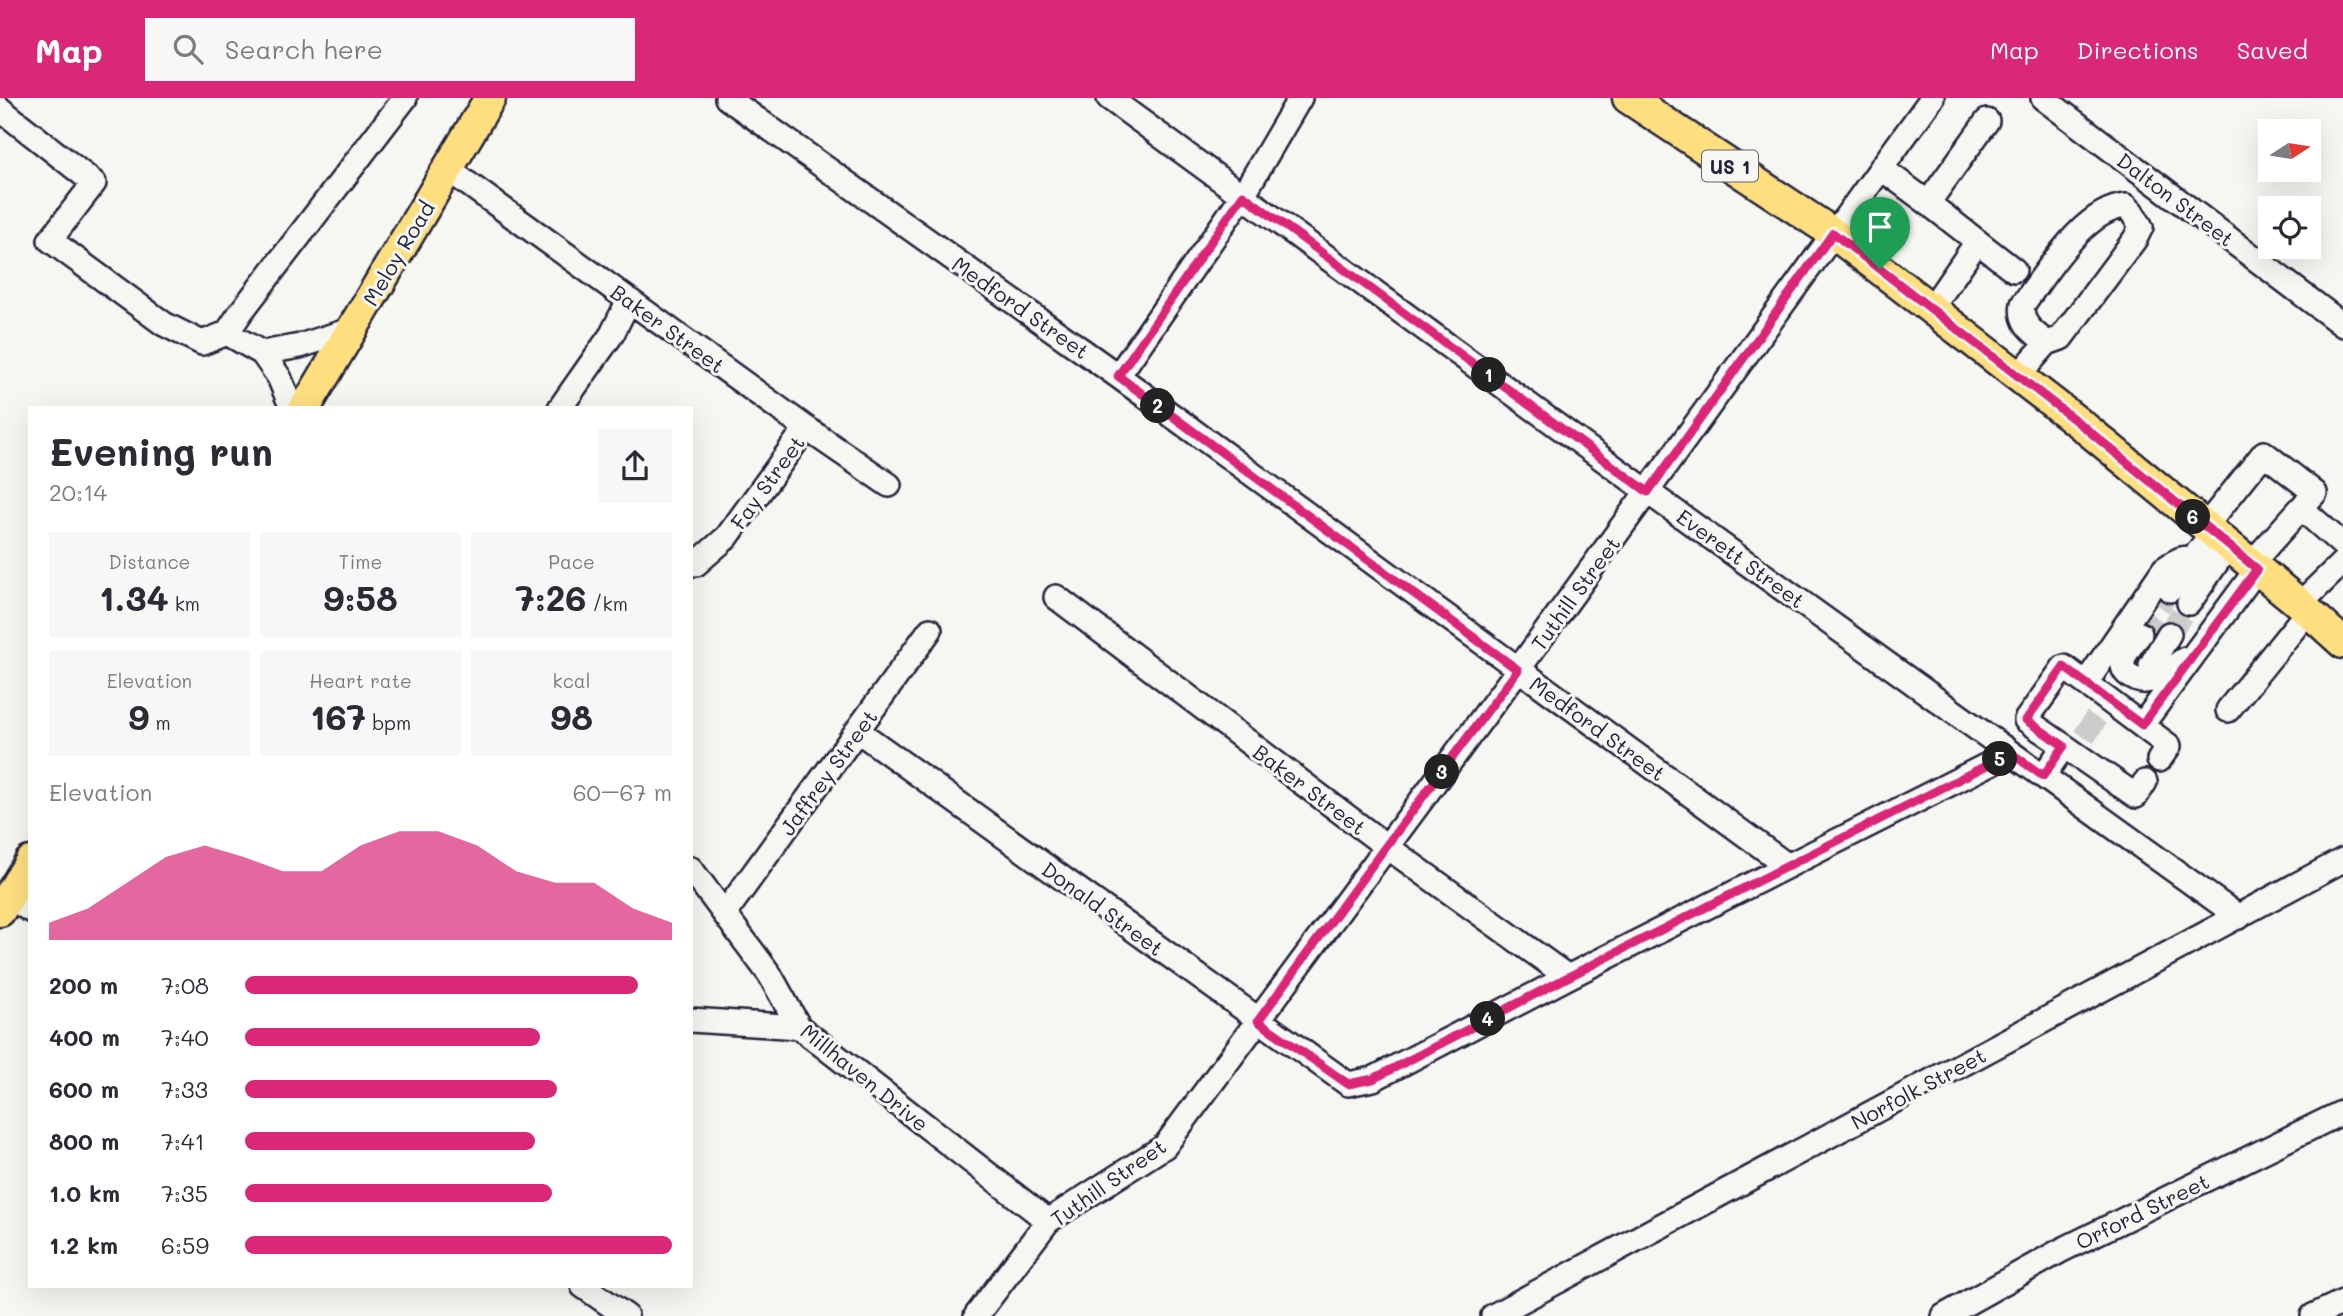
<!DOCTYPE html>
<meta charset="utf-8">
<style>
:root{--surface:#fff;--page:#f7f7f7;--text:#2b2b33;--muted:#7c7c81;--accent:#db2777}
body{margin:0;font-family:Mali,sans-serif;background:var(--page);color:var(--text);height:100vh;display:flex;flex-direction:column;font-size:26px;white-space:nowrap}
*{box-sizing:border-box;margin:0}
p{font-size:23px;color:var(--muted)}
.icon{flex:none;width:38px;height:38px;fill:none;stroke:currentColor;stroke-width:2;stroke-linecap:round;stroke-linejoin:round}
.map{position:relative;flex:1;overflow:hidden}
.drawer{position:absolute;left:28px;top:308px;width:665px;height:882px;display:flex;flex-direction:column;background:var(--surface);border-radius:0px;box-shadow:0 7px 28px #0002}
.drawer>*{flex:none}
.needle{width:46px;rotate:78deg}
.tools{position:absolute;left:2258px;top:21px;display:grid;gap:14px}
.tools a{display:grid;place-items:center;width:63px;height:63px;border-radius:0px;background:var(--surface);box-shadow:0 7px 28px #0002;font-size:35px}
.pin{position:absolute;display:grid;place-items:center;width:60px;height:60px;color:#fff;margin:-72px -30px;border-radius:50% 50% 50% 0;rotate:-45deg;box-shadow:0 0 7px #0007}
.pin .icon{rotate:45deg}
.km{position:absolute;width:35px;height:35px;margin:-18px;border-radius:50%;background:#222;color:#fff;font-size:19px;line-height:35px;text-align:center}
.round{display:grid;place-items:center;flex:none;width:74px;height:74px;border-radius:0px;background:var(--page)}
.summary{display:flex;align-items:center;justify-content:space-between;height:119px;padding:0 21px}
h1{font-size:38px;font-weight:700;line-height:52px}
.stats{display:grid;grid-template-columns:repeat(3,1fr);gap:10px;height:119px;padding:7px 21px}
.stats div{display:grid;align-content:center;border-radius:0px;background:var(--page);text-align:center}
.stats b{font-size:35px;font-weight:700}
.stats small{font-size:19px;font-weight:400}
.stats p{font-size:19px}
.chart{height:196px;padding:14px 21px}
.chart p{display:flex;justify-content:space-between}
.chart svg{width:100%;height:126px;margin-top:7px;fill:var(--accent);opacity:.7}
ul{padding:0 21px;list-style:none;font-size:23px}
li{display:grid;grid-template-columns:112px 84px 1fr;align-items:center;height:52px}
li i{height:18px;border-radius:9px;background:var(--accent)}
header{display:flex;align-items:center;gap:42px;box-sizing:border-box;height:98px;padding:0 35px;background:var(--accent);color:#fff}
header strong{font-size:33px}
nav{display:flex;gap:38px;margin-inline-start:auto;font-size:24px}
.search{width:490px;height:63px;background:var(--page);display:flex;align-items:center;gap:18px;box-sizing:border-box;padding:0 24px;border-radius:0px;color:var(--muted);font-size:26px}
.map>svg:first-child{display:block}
</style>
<header>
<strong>Map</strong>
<div class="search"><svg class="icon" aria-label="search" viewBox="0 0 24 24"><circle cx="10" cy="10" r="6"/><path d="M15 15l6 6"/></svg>Search here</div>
<nav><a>Map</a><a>Directions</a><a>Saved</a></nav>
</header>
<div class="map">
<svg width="2343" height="1218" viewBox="0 0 2343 1218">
<rect width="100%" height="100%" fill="#f6f6f2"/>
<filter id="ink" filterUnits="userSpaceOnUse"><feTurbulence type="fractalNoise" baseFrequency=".0143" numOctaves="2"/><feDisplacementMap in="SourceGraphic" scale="14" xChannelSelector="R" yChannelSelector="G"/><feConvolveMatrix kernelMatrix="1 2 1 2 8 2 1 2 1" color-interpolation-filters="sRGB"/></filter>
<g filter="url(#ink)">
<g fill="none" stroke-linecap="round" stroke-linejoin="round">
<path stroke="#cccccd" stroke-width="23" stroke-dasharray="23 11" stroke-linecap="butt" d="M2140,536L2170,492
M2169,536L2189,505
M2084,639L2098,617"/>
<defs>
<path id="minor" d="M727,0L1118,278L1788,768
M1109,0L1648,394L2239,819
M2043,0L2343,227
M0,11L94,85L50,142L164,226L202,245L227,235L262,255L279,279L292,310
M1987,23L1928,105L2014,172
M1881,70L1928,105
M449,72L806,330L889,387
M1931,211L1977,144
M227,235L241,214L405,0
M262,255L300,248L353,231
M1118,278L1243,97L1300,0
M2018,278L2047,245L2061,240L2135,141L2141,129L2132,114L2126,108C2084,111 2047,174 2023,206C2019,225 2033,234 2047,245
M560,310L612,236L629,202
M2205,429L2264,355L2315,395L2301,410
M696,466L727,439L806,330
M2251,466L2301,410L2343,447
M2170,492L2212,435
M1056,499L1386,748L1568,879
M2189,505L2219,461
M2300,506L2343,464
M2140,536C2131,547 2113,567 2130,578C2135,581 2140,584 2146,583C2159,581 2174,568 2185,561
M2153,580L2151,567L2169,536
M2086,585L2164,471C2185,456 2189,457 2210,473
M2228,612L2308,513
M2142,627L2257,471
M858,633L1348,986L1373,981L1568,879L2011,655
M2064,648L2026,622L2064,569L2169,648L2159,662
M2043,678L2064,648L2136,698L2145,684
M691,771L770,877L799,929L1048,1123
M9,799L30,812
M725,815L930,532
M691,922L799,929
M583,1188L626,1218
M976,1218L1048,1123L1165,1048L1518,572L1932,0
M1493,1218L2343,762
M1944,1218L2060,1153L2343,1014
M2313,1218L2343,1204"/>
<path id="major" d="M1628,0L1833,135L2084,329L2300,506L2343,545
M305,310L490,0
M0,813L30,764"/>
</defs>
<use href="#minor" stroke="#22223b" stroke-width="28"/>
<use href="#major" stroke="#22223b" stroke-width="35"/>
<use href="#minor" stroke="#f6f6f2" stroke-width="23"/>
<use href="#major" stroke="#fedf80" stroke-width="30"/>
</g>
</g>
<g fill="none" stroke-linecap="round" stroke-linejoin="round" filter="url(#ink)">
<defs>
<path id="route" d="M1243,97L1648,394L1833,135L2084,329L2257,471L2142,627L2064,569L2026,622L2064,648L2043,678L2011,655L1568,879L1373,981L1348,986L1258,923L1386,748L1518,572L1118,278Z"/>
</defs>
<use href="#route" stroke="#fff" stroke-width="14"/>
<use href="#route" stroke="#db2777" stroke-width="9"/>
</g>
<g text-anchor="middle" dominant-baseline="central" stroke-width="6" stroke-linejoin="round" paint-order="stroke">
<rect fill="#f6f6f2" stroke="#626272" stroke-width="2" x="1702" y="52.5" width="56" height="31" rx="5"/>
<g font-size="19" font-weight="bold" fill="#22223b">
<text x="1730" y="68">US 1</text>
</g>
<g font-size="21" fill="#22223b" stroke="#f6f6f2">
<text transform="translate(2176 101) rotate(37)">Dalton Street</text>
<text transform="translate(398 155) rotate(-59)">Meloy Road</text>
<text transform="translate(1021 209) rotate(35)">Medford Street</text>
<text transform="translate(668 230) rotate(36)">Baker Street</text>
<text transform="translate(767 384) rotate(-54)">Fay Street</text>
<text transform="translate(1741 460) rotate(36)">Everett Street</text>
<text transform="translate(1575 495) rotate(-54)">Tuthill Street</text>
<text transform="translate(1598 630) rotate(36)">Medford Street</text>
<text transform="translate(828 674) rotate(-54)">Jaffrey Street</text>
<text transform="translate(1310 691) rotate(37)">Baker Street</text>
<text transform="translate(1103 810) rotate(36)">Donald Street</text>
<text transform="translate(865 979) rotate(39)">Millhaven Drive</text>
<text transform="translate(1918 990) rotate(-28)">Norfolk Street</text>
<text transform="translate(1108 1084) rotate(-35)">Tuthill Street</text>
<text transform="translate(2142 1113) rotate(-26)">Orford Street</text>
</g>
</g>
</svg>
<div class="tools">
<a><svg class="needle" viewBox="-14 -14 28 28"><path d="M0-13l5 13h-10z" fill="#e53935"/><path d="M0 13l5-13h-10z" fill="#7c7c81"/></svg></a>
<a><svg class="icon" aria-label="locate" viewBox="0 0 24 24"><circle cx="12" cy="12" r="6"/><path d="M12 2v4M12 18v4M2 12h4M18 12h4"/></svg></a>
</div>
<div class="pin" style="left:1880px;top:171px;background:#1e9e55"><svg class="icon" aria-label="arrive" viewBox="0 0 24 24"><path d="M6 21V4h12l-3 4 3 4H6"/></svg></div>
<b class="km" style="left:1489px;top:277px">1</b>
<b class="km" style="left:1158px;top:308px">2</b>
<b class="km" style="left:1442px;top:674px">3</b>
<b class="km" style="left:1488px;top:921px">4</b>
<b class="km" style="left:2000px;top:661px">5</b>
<b class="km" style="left:2193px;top:419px">6</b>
<section class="drawer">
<div class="summary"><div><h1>Evening run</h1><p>20:14</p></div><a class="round"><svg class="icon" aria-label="share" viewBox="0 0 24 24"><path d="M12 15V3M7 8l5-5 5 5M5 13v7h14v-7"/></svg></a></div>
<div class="stats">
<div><p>Distance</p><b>1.34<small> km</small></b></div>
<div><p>Time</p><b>9:58</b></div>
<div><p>Pace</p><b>7:26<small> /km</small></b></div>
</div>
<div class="stats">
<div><p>Elevation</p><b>9<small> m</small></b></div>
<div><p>Heart rate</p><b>167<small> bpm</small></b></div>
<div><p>kcal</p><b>98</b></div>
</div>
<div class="chart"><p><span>Elevation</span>60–67 m</p>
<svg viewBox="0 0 160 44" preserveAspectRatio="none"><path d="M0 44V38L10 33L20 24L30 15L40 11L50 15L60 20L70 20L80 11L90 6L100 6L110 11L120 20L130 24L140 24L150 33L160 38V44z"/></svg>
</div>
<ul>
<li><b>200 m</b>7:08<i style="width:92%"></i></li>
<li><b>400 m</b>7:40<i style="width:69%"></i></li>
<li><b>600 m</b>7:33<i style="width:73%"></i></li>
<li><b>800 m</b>7:41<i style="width:68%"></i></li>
<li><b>1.0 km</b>7:35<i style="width:72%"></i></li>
<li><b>1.2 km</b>6:59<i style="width:100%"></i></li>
</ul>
</section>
</div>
